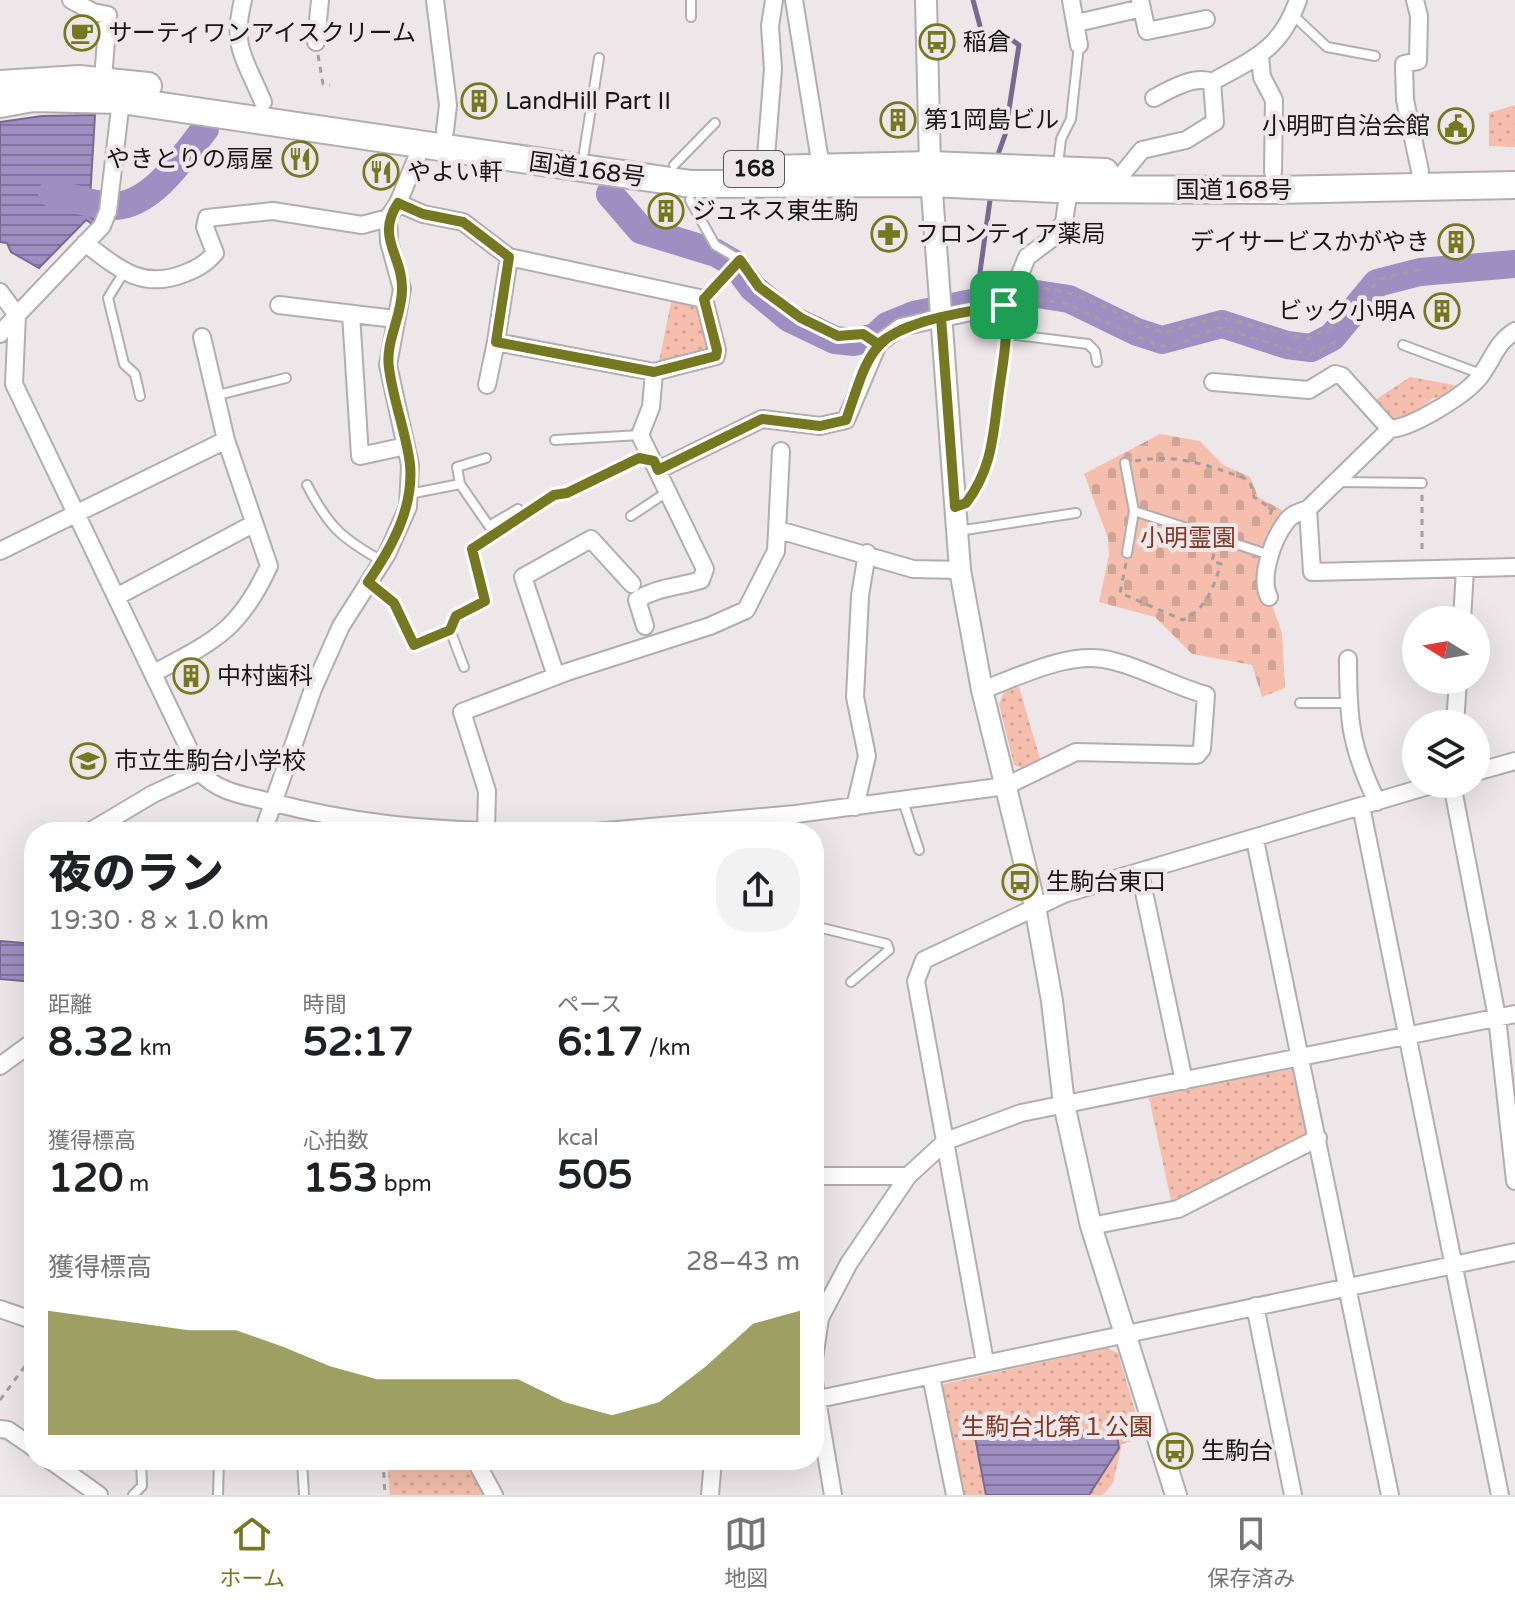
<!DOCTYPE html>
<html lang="ja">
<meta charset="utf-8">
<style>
:root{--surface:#fff;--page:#f2f2f2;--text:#202124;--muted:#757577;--line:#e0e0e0;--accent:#757820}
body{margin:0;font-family:"Varela Round","Noto Sans JP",sans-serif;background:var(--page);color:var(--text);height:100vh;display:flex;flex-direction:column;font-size:30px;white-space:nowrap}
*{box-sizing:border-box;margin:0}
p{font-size:26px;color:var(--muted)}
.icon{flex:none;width:44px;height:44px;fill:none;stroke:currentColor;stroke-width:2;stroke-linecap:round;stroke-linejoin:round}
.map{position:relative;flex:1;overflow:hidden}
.sheet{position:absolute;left:24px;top:822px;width:800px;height:648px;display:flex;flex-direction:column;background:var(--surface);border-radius:32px;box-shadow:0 8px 32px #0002}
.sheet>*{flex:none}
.needle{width:52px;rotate:281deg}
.buttons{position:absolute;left:1402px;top:606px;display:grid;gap:16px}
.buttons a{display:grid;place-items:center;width:88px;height:88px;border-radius:50%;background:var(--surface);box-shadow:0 8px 32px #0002;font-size:40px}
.pin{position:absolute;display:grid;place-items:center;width:68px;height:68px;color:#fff;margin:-34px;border-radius:16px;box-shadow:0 4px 12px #0006}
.round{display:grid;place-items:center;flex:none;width:84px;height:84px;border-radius:32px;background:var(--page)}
.overview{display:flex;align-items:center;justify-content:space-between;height:136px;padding:0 24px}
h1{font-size:44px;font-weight:800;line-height:60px}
.metrics{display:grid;grid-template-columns:repeat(3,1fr);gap:12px;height:136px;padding:8px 24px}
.metrics div{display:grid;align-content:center}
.metrics b{font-size:40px;font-weight:800}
.metrics small{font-size:22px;font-weight:400}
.metrics p{font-size:22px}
.chart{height:224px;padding:16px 24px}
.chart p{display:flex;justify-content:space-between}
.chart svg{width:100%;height:144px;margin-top:8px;fill:var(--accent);opacity:.7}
.menu{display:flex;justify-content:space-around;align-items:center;height:112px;border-top:2px solid var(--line);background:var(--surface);font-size:22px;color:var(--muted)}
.menu a{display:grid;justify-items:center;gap:4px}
.menu .active{color:var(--accent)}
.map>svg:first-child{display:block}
</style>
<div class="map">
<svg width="1515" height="1495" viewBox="0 0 1515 1495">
<defs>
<pattern id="cemetery-stones" width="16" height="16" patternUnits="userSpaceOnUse" patternTransform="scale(2)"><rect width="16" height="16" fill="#f5bead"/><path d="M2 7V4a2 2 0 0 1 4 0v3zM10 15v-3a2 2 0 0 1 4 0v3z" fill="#d1a394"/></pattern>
<pattern id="park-dots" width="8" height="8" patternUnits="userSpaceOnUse" patternTransform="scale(2)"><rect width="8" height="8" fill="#f5bead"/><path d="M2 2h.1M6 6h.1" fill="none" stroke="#d1a394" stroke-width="1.8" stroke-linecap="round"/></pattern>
<pattern id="water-rules" width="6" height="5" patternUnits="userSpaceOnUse" patternTransform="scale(2)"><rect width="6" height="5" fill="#9f8ec2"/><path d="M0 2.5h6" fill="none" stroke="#81739d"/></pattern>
</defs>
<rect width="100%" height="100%" fill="#ede7e9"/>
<path fill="url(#cemetery-stones)" d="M1160,434L1200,441L1223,465L1250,477L1258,497L1287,513L1279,521L1271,602L1282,633L1285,688L1262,697L1252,665L1192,654L1155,617L1099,602L1109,555L1108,538L1084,474Z"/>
<path fill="url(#park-dots)" d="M1515,105V147L1489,146V113Z
M672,298L696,304L707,344L705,352L659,362Z
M1410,377L1460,386L1444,397L1433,398L1405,421L1392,418L1375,400Z
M1019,687L1041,762L1026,769L1014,765L999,704L1004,692Z
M1292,1069L1299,1072L1310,1130L1307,1135L1172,1205L1149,1098Z
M1107,1348L1118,1353L1143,1438L1122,1444L1113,1483L1103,1495H962L941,1390L944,1384Z
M387,1460H468L487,1495H390Z"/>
<path fill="url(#water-rules)" stroke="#776a8f" stroke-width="2" d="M95,115L89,216L95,220L92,224L86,220L39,268L11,252L7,243L0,242V122L42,116Z
M0,941L34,944V982L0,979Z
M979,1417L1117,1436L1119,1448L1089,1495H986L972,1421Z"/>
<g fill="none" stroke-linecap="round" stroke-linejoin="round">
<path stroke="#776a8f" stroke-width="5" d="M973,0L983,37H1008L1019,45L1005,135L996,160
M982,300L980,272L991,193"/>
<path stroke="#9f8ec2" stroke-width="28" d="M52,193C71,197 96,207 115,206C153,204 184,156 205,129
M610,194L641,230L716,253L735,264L753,288L789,318L835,340L854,342L875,337L887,326L914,315L1024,292L1069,299L1137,332L1162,340L1222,324L1287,345L1311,348L1332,337L1377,283L1420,272L1515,264"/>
<defs>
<path id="service" d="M691,0V17
M1293,15L1327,47L1375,56
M584,152L599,58
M674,165L715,123
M1058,165L1061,139L1071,119L1079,45
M690,200L715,245L740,260L759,287L779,304L824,331L838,336L863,334L878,344
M124,272L108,298L124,364L135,374L140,396
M704,299L740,260
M1004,305L1008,334L1088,344L1095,351L1097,362
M1403,345L1481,374
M214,396L286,378
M555,440L640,435
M1125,463L1134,511L1127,553
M1339,482L1422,483
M460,484L489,526L518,509
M307,485C329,527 341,538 382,561
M409,494L460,484L457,467L486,458
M956,506L966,503L977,488L994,442L1008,334
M1134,511L1270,555
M631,516L667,492
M958,531L1076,513
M368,582L394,603L414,645L450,630L464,667
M450,630L456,616
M1300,703H1348
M903,801L919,850
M814,926L887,944L889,950L851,982
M302,1460L304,1495
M133,1495L142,1486L141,1460
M218,1495L219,1460"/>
<path id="minor" d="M71,0L93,12L108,15L103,79L121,100L108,211L102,226L17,315L14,384L200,772C219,793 244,795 271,802C354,824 422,829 507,832
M243,0C231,48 245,58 263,102
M435,0L448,105L445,131
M794,0L821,167
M1071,0L1079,45
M1140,0L1147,31L1206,19
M1415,0L1419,16L1418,61L1404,64L1405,100L1420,171
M1077,23L1142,8
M316,42L320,0
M1260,56L1262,77L1274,100L1273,172
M1154,98C1170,89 1195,75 1212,82
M765,169L773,69L770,26L774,0
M1124,172L1142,150L1186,140L1215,122L1212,82C1255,58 1281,49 1298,0
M398,203L423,214L463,222L509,257L704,299L717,350L716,356L654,372L496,342L509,257
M85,243C118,268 141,290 183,274C196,269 206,264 215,253L205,227L207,218L273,211L362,225L388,218
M0,292L17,315L0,334
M279,305L395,319
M351,314L360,456L406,446
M1515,331C1495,343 1492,363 1477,380C1462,397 1411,428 1390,429L1308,509L1312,572L1515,567
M202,337L226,440
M1213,382L1309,390L1335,374L1342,376L1390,429
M487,385L496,342
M658,470L762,419L820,426L846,420L878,344L901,327L1008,304L1027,257L1051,239L1064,222L1069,189
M779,530L913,569L960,570
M0,551L226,440L269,566C239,631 214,641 154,673
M118,596L253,524
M1269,597C1259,577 1273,539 1286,522C1291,514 1300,512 1308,509
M1462,620L1465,569
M645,626L637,600C657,587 679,587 701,580L705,569L640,435L651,407L654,372
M1348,659C1348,720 1350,746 1377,802
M556,676L523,577L591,539L632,584
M1455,724L1458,680
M1476,772L1515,761
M1452,784L1497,1017L1515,1181
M1361,806L1500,1495
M855,807L867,756L855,697L860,596L867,553
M486,831L487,791L462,712L567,672L710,626L746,610L776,551L781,451
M89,832L153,794L200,772
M263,832L313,689L341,626L387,554L408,507L410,465L388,365L402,289L389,242L388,218L398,203L422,145
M595,832L796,814L1006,786L1076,752L1197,755L1202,749L1206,695C1174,686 1145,669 1113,661C1072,649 1021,676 982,690
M1255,840L1390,1495
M1140,873L1184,1081
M0,1066L34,1041
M814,1176H908
M1091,1226L1178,1209L1318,1138
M1255,1306L1293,1495
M0,1309L26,1318L34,1314
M814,1359L820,1318L849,1263L908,1176L946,1141L1021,1113L1515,1014
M985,1362L916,981L924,960L1064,894L1435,784
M931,1376L955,1495
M814,1382L833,1495
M814,1400L1515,1252
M0,1429L8,1430L34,1448
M50,1460L99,1495
M475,1460L494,1495
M543,1460H581
M710,1495L713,1460"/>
<path id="tertiary" d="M926,0L930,165L960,570L982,690L1035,906L1052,1001L1064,1104L1091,1226L1176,1495"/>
<path id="trunk" d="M0,84L79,79L148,86
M0,104L33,98L121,100L691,184L932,183L1056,189L1274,190L1515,185
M769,169L930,165L1105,172"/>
</defs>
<use href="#service" stroke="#b3adaf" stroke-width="12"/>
<use href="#minor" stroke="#b3adaf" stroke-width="20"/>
<use href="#tertiary" stroke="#b3adaf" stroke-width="24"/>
<use href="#trunk" stroke="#b3adaf" stroke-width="30"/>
<path stroke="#a39ea0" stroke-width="3" stroke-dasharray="6 6" stroke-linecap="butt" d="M318,55L323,84L330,85
M1032,285L1080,296L1162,333L1219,317L1307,339L1336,324L1380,279L1423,269
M1026,298L1064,303L1159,346H1175L1216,328L1224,329L1309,355L1340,339
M1135,461C1176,453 1206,465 1244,478L1250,482L1254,497L1272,509L1270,515
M1422,495V555
M530,509L634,460
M1126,563L1120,593L1183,620C1207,608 1213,588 1221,564L1212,561L1215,549
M467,610L485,601L471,553L487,538
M0,1400L34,1354
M383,1460L385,1495"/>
<use href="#service" stroke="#fff" stroke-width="8"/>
<use href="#minor" stroke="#fff" stroke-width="16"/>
<use href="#tertiary" stroke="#fff" stroke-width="20"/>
<use href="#trunk" stroke="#fff" stroke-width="26"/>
</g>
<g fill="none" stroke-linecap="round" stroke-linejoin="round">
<defs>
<path id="route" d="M1004,305C960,314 914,317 878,344L863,334L838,336L801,318L759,287L740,260L704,299L717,350L716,356L654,372L496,342L509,257L463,222L423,214L398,203C375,238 403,255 402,290C402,316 385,342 389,368C393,400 406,432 410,464C414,508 392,547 368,582L394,603L414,645L450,630L456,616L485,601L472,549L554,495L567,493L639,458L654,461L658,470L762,419L820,426L846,420C869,354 869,334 941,317L955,507L966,503C993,468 993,433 999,391C1003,361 1009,336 1004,305"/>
</defs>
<use href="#route" stroke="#fff" stroke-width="16"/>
<use href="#route" stroke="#757820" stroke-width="10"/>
</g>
<defs>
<symbol id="cafe-ring" viewBox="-11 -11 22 22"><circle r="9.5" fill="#ede7e9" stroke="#757820" stroke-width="1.5"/><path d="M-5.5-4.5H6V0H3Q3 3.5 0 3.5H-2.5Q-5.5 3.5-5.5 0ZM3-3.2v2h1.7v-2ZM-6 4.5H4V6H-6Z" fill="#757820"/></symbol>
<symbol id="bus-ring" viewBox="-11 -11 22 22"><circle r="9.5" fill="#ede7e9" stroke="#757820" stroke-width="1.5"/><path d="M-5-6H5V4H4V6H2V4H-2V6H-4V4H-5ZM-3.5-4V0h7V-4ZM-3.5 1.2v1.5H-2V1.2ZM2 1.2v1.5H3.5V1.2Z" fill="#757820"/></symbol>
<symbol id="building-ring" viewBox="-11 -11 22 22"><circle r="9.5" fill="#ede7e9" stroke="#757820" stroke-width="1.5"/><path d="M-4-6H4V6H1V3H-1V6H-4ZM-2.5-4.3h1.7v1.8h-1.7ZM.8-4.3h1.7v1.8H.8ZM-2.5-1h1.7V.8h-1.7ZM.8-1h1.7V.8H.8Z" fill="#757820"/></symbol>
<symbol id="civic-ring" viewBox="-11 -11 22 22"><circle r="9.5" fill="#ede7e9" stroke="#757820" stroke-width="1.5"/><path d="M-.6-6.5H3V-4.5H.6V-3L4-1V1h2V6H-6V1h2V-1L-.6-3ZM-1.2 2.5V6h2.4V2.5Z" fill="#757820"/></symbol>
<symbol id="restaurant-ring" viewBox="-11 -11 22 22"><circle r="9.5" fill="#ede7e9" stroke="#757820" stroke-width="1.5"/><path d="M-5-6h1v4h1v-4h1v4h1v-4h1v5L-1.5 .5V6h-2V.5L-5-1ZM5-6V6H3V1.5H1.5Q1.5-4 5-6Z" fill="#757820"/></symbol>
<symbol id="pharmacy-ring" viewBox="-11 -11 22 22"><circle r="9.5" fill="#ede7e9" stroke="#757820" stroke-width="1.5"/><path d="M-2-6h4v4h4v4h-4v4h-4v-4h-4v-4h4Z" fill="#757820"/></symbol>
<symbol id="school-ring" viewBox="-11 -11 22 22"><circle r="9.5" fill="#ede7e9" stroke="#757820" stroke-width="1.5"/><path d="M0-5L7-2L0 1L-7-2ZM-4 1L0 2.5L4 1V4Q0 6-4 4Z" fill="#757820"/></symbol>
</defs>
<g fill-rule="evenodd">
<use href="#cafe-ring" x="62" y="13" width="40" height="40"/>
<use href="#bus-ring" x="917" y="22" width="40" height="40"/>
<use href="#building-ring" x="459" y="81" width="40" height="40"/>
<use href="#building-ring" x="878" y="100" width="40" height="40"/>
<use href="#civic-ring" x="1436" y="106" width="40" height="40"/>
<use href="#restaurant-ring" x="280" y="139" width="40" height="40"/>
<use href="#restaurant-ring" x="361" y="152" width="40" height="40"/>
<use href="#building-ring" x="646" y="191" width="40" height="40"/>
<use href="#pharmacy-ring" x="869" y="214" width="40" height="40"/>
<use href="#building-ring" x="1436" y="222" width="40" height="40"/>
<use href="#building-ring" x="1422" y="291" width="40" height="40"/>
<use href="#building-ring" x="171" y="656" width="40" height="40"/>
<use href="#school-ring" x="68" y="741" width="40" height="40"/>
<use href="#bus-ring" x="1000" y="862" width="40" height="40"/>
<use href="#bus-ring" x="1155" y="1431" width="40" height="40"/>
</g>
<g text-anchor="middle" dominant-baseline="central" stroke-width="8" stroke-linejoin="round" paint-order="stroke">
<rect fill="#ede7e9" stroke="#595556" stroke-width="2" x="724" y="151" width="60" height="36" rx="6"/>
<g font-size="22" font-weight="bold" fill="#191617">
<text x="754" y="169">168</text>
</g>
<g font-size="24" fill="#191617" stroke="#ede7e9" text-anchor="start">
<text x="108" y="33">サーティワンアイスクリーム</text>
<text x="963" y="42">稲倉</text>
<text x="505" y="101">LandHill Part II</text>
<text x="924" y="120">第1岡島ビル</text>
<text x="1430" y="126" text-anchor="end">小明町自治会館</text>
<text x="274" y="159" text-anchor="end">やきとりの扇屋</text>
<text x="407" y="172">やよい軒</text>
<text x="692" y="211">ジュネス東生駒</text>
<text x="915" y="234">フロンティア薬局</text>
<text x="1430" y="242" text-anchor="end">デイサービスかがやき</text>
<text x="1416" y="311" text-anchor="end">ビック小明A</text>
<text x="217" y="676">中村歯科</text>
<text x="114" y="761">市立生駒台小学校</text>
<text x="1046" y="882">生駒台東口</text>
<text x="1201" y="1451">生駒台</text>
</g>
<g font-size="24" fill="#191617" stroke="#ede7e9">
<text transform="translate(587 170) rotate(8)">国道168号</text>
<text x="1234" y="190">国道168号</text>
</g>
<g font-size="24" fill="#823720" stroke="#ede7e9">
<text x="1188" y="538">小明霊園</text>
<text x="1057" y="1427">生駒台北第１公園</text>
</g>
</g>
</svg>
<div class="buttons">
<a><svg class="needle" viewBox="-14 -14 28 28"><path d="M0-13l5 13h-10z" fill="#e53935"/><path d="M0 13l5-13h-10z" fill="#757577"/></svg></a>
<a><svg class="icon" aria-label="layers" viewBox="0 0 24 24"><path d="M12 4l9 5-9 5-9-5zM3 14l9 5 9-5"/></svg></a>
</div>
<div class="pin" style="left:1004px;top:305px;background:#1e9e55"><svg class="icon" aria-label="arrive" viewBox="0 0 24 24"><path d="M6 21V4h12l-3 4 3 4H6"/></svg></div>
<section class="sheet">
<div class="overview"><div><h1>夜のラン</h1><p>19:30 · 8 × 1.0 km</p></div><a class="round"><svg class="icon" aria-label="share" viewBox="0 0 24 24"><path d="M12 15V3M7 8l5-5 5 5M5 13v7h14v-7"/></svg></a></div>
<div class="metrics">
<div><p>距離</p><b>8.32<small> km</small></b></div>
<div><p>時間</p><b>52:17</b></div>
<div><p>ペース</p><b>6:17<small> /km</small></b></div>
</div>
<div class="metrics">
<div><p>獲得標高</p><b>120<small> m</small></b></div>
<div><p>心拍数</p><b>153<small> bpm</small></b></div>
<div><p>kcal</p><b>505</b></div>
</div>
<div class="chart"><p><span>獲得標高</span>28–43 m</p>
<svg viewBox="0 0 160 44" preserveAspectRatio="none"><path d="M0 44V6L10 8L20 10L30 12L40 12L50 17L60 23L70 27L80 27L90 27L100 27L110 34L120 38L130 34L140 23L150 10L160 6V44z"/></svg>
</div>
</section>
</div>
<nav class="menu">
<a class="active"><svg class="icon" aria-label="home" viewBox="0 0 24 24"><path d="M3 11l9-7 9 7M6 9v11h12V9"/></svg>ホーム</a>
<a><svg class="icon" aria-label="map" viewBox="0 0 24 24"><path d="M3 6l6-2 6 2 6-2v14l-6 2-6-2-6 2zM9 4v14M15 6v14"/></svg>地図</a>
<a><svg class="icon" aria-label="saved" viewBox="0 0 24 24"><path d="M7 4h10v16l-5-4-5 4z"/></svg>保存済み</a>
</nav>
